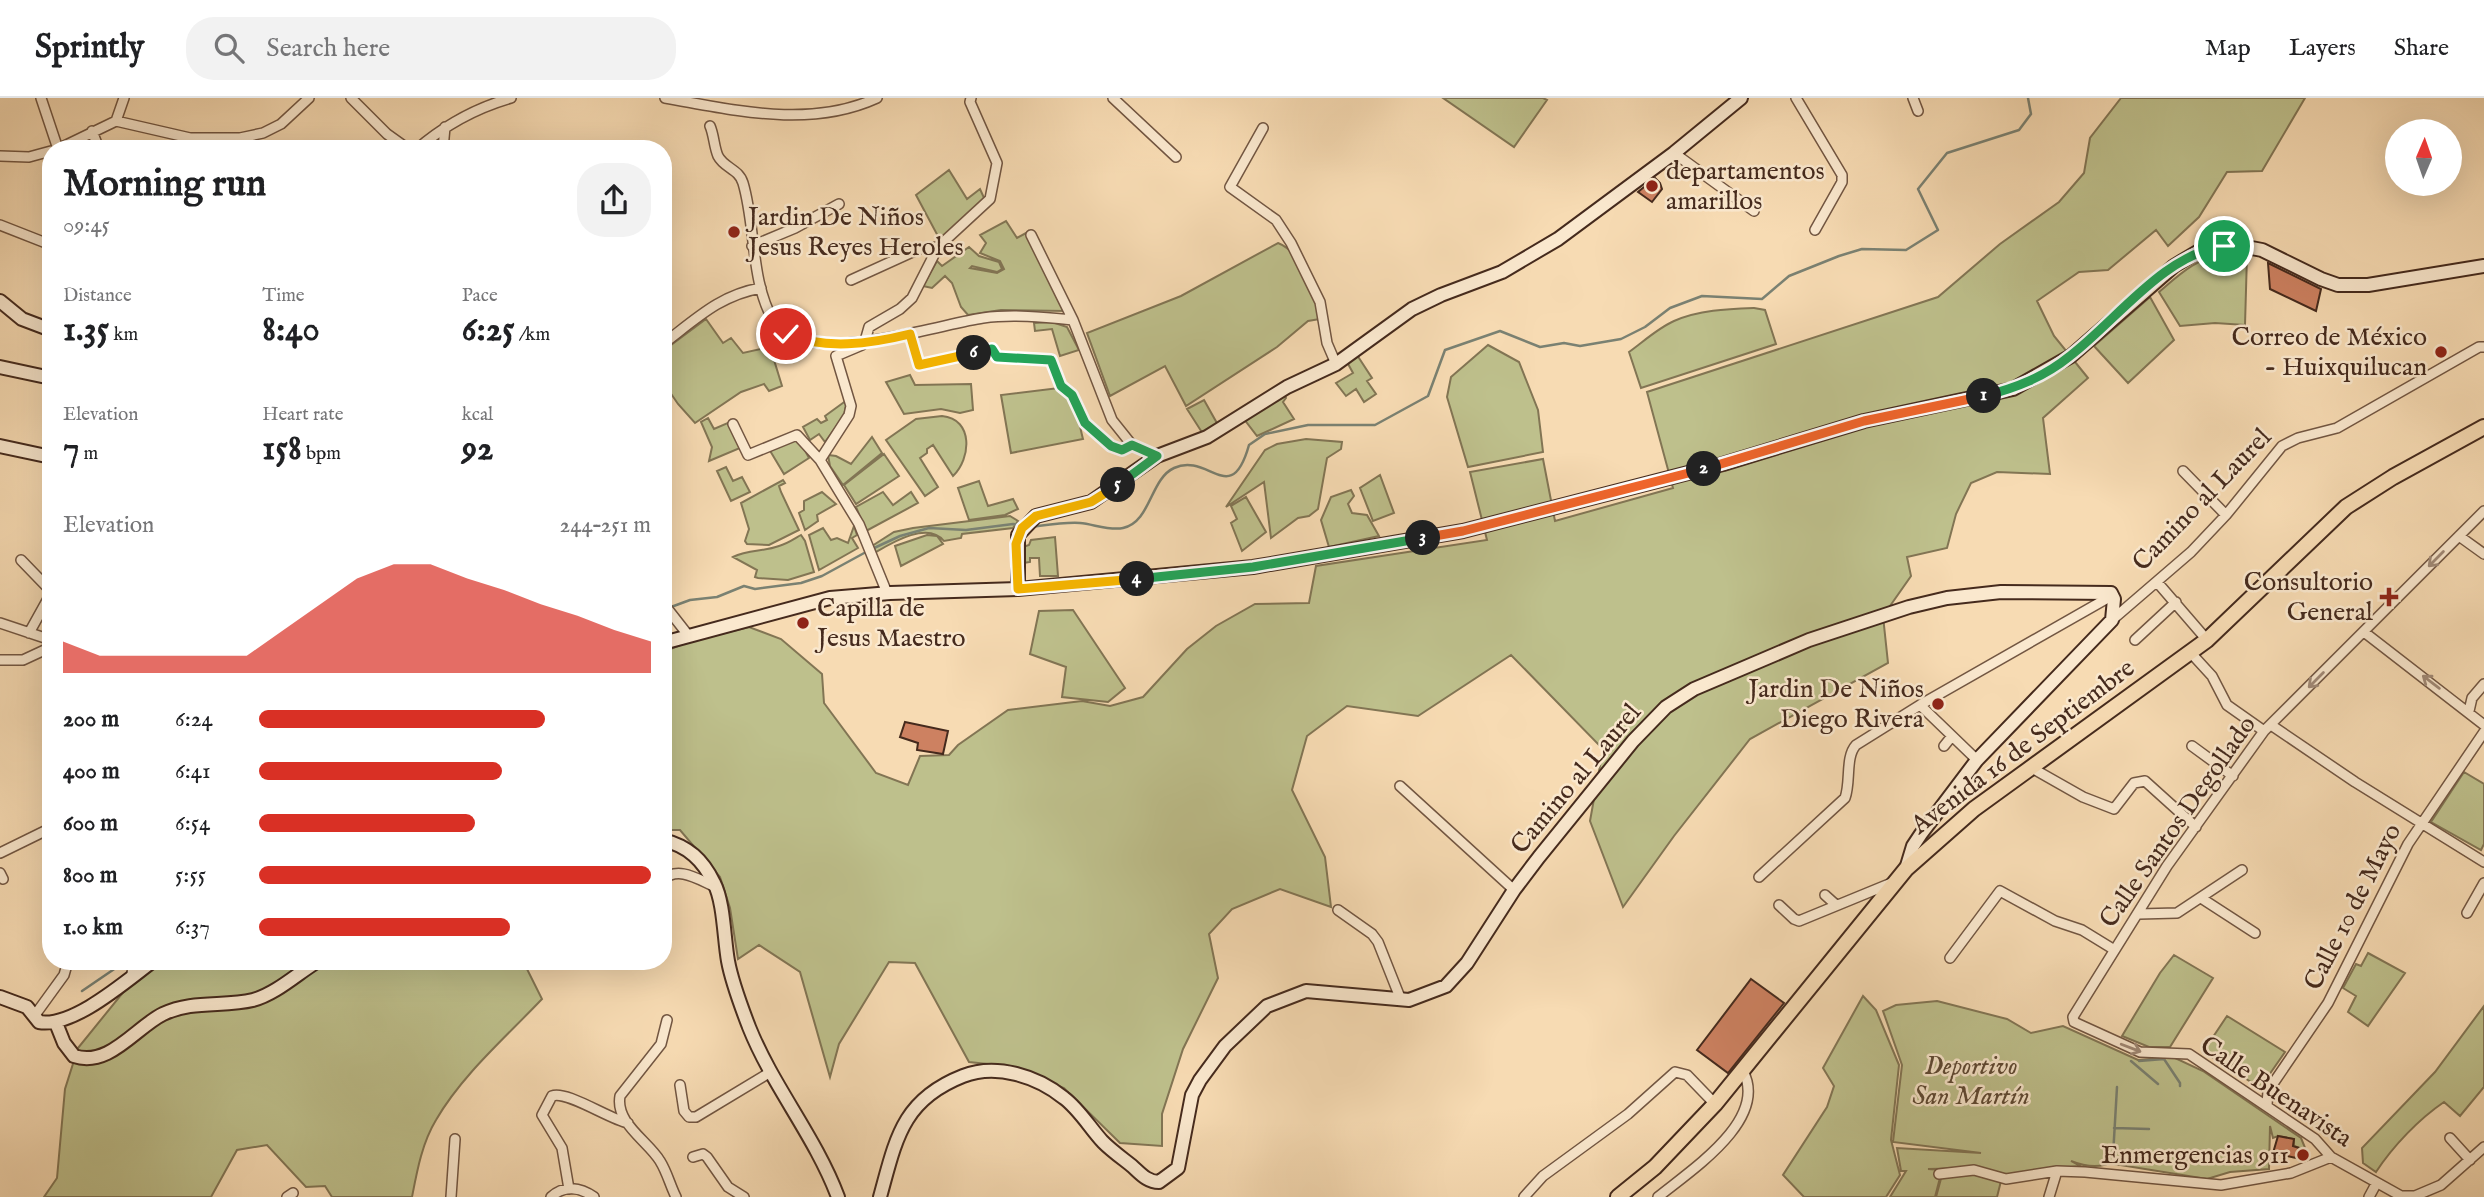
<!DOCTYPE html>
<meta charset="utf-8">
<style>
:root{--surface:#fff;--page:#f2f2f2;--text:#202124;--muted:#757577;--line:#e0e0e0;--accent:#d93025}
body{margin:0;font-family:"IM FELL English",serif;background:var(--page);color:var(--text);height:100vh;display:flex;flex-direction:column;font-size:26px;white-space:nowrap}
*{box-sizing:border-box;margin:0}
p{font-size:23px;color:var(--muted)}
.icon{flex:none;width:38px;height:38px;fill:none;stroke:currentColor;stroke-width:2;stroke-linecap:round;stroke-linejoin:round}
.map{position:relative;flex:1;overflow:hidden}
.side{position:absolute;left:42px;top:42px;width:630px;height:830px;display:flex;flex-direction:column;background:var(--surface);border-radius:28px;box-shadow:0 7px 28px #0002}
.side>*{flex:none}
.needle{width:46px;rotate:2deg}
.buttons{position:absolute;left:2385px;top:21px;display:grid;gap:14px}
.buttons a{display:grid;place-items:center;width:77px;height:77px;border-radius:50%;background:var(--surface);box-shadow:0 7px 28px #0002;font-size:35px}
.pin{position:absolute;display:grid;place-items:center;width:60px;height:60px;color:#fff;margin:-30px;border:4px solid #fff;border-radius:50%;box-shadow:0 2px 7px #0007}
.km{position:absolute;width:35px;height:35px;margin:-18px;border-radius:50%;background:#222;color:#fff;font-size:19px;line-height:35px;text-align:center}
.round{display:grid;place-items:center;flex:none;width:74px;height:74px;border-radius:28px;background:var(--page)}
.overview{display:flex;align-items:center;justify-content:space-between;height:119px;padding:0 21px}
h1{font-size:38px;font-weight:700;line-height:52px}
.stats{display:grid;grid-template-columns:repeat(3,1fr);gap:10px;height:119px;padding:7px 21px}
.stats div{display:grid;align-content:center}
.stats b{font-size:35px;font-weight:700}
.stats small{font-size:19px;font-weight:400}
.stats p{font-size:19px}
.chart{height:196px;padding:14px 21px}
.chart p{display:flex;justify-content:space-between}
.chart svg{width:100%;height:126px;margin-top:7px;fill:var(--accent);opacity:.7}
ul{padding:0 21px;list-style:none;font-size:23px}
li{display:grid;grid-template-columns:112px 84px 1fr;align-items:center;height:52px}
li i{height:18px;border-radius:9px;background:var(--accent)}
header{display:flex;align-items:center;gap:42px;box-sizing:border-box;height:98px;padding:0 35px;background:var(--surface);border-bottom:2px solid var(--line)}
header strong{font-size:33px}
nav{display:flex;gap:38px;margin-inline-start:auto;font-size:24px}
.search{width:490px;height:63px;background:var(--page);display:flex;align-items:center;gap:18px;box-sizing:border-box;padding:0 24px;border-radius:28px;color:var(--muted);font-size:26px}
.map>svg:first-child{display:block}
</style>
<header>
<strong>Sprintly</strong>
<div class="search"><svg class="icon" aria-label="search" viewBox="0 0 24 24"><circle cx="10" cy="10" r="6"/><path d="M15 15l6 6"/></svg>Search here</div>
<nav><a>Map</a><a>Layers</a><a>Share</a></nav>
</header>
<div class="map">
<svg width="2484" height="1099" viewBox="0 0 2484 1099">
<rect width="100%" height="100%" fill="#f7dbb3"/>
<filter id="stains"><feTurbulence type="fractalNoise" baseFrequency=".00286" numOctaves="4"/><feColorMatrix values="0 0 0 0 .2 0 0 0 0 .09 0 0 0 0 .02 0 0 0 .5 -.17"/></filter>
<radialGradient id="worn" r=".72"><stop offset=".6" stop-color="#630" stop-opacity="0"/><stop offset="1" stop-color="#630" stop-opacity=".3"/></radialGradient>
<path fill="#bec08c" stroke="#827554" stroke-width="2" d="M1443,0H1543L1547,2L1514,49Z
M2121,0H2305L2262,73L2227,74L2199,119L2168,148L2156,132L2108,172L2079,174L2037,203L2054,238L2088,280L2043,320L2050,376L1997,374L1971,385L1956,416L1947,450L1907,459L1911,478L1883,518L1888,565L1750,641L1674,738L1623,809L1590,723L1603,651L1511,557L1418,618L1347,608L1307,638L1292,692L1325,759L1331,809L1280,791L1232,811L1209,836L1218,880L1183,951L1162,1016V1048L1120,1045L1064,990L1015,969L969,964L915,865L889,864L839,946L830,979L800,874L759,847L738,861L730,810L720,779L680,732H663V554L688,544L749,529L781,541L822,576L824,605L876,675L908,687L920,658L949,657L958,647L1008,612L1082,603L1110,608L1143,599L1187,551L1216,528L1255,506L1309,505L1316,468L1487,442L1470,374L1543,361L1555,423L1673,390L1647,294L1938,199L2000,146L2059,104L2084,75L2090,40Z
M949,72L967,101L980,91L985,102L940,142L916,97Z
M1006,123L1017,140L1028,134L1066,213L1001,212L968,217L961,209L952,185L945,178L932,190L923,188L937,163L942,168L969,149L979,158L999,164L1002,171L997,174L972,168L970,170L997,175L1004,171L1000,163L980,155L986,145L980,137Z
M1278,145C1304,155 1314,196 1320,221L1308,223L1277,249L1186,308L1165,268L1110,298L1087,235L1181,198Z
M2225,156L2247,157L2245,227L2215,225L2180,228L2159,194C2179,177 2197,159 2225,156Z
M2150,199L2174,242L2128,285L2094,248Z
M1754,210L1765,212L1776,246L1641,290L1629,254C1643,244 1658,230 1674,223C1699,212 1727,211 1754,210Z
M706,221L723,245L731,240L743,255L770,249L782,288L769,293L764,286L741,294L695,325L678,306L663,284V253Z
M1052,224L1067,229L1079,252L1060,258L1052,231L1035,233L1034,225Z
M1488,247L1519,264L1538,312L1543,354L1468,369L1447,299L1451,279Z
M1357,257L1372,280L1367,283L1376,296L1364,304L1356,291L1346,298L1336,285L1353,275L1347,264Z
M910,277L915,287L971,286L973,312L960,315L941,311L904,316L886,284Z
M1059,290C1077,301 1078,322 1083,341L1011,355L1001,297Z
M1284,296L1286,300L1283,304L1294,321L1257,338L1244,321Z
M847,302L844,318L825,344L819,336L810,342L803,329L817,321L821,325L827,322L825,318Z
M1204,302L1218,327L1203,336L1187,311Z
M942,318C974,321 971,361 953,378L933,347L927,351V355L920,360L938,389L925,398L886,342L916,321Z
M708,320L714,331L730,324L740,350L709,363L712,349L701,324Z
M872,339L882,355L843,387L830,368L828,357L836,358L851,366Z
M795,340L800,343L809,360L784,376L769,351Z
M1306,341L1342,344L1341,351L1327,360L1318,411L1309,418L1298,420L1271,440L1264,384L1226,409L1265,352L1277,346Z
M884,356L899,378L856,406L844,387Z
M726,369L733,383L742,379L750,394L731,403L717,373Z
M1380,377L1394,415L1373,423L1360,390Z
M783,382L785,385L779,388L781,394L799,432L769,447L747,446L745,443L749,431L741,405Z
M979,383L988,408L1013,401L1018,411L1005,417L969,422L958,390Z
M1351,392L1354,398L1348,406L1352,415L1367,417L1379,438L1329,449L1321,422L1331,399Z
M822,394L836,406L817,417L818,423L805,432L799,415L804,412V403Z
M883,394L893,407L911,394L918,405L866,433L856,409Z
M1246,399L1266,434L1242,453L1231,425L1237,421L1231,408Z
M1010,418L1018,423L1013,430L962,436L961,440L944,443C928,423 893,444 876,454L872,448L894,434L913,430Z
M854,428L857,437L852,440L858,450L819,472L809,437L823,430L831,442L837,440L848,445Z
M801,437L805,443L814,474L788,482L758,480L755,479L757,472L733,459C748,451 763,454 779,448C787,446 794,441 801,437Z
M927,437L937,438L943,446L901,468L895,448Z
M1055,439L1058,478H1040L1039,460H1030V464L1023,465V449L1029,447L1031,442Z
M1073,512L1125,590L1108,604L1062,599L1066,569L1030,556L1039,513Z
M2464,674L2484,686V746L2481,752L2431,724Z
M2368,855L2405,875L2368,928L2348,914L2356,898L2343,890L2356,866L2361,868Z
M2174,857L2213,880L2170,949H2149L2122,938L2160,875Z
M163,863H523L542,901C506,939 462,977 436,1022C422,1045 417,1073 412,1099H332L325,1088L306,1089L267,1047L237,1052L211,1099H44L57,1080L65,991L78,950L125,892Z
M1863,898L1876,912L1899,967L1891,1042L1900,1077L1886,1099H1804L1783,1077L1827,1009L1834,988L1823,970Z
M1937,903L2007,921L2031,935L2063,928L2138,962L2173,959L2203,973L2301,1040L2306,1052L2294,1048V1041L2278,1038L2273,1040L2270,1028L2269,1071L2230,1074L2207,1081L2114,1066L2116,1062C2102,1071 2086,1069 2071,1063L2080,1068L2043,1072L2010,1079L1975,1070L1928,1071L1942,1072L1935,1099H1890L1906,1073H1901L1897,1050L1981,1055L1893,1044L1902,967L1883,913L1896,907Z
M2484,908V989L2460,1018L2444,1004C2419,1021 2393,1048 2376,1074L2363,1065L2362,1050L2435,974Z
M2227,918L2285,954L2260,990L2231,971L2241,956L2230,970L2203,954Z
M1964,1073L2001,1083L1997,1099H1936L1942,1077Z"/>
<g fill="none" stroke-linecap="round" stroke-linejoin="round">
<path stroke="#7a8172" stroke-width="2.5" d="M1031,429C1047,427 1064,424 1080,425C1093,426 1110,433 1123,430C1151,424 1150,381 1174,370C1209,354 1231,411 1249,347L1265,336L1308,327H1375L1428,298L1445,252L1500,233L1540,249L1564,245L1580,248L1621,241L1645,229L1670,210L1702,198L1762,201L1789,178L1839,158L1862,151L1906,152L1938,132L1918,91L1947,55L2019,32L2031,16L2028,0
M872,451L900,438L929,430L966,432L1013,426L1021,427
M671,509L690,502L717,499L744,488L755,491L801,485L822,478L866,454
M82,893L126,863
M2131,963L2158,986
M2139,963L2164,961L2180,985V988
M2114,1030L2149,1031
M2113,1058L2117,989"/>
</g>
<path fill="#cd8161" stroke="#452a1d" stroke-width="2" d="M1655,80L1660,85L1662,91L1652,104L1638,94Z
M2268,165L2321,191L2316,213L2270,191Z
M905,624L948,633L943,656L917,652L918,645L900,639Z
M1751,881L1784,905L1728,975L1697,952Z
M2278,1038L2294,1041L2293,1048L2308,1053L2305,1062L2273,1055Z"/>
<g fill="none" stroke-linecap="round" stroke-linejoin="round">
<defs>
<path id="street" d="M41,0L58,51
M351,0L387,36L408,51
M665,0C735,12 809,31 877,0
M1113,0L1176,59
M1796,0L1842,77V84L1815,132
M1913,0L1918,13
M116,23L124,0
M710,28C714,37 714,49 718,58C724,70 739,71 743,85C756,128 750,183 774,224C802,272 939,226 983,220C1012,216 1043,219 1073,222
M1263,30L1230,89L1276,122L1291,145L1320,204L1327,245L1336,266
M92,33L99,51
M58,51L116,23L190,40H240L263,35L281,26L309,0
M417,51C445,27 476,10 511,0
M443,51L445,29
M1674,55L1754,113
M0,58L29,59L51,53
M0,127L51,147
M1031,137L1073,222L1112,322L1132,347L1157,358
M752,148L795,130L839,106
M851,182L919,151L938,149
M910,236L919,267L992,251L997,259L1051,262L1061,288L1072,297L1085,325L1111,348L1122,352L1132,347
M865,243L869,229L900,211L912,200L938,149L990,101L997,65L970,4L971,0
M663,246C696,221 720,197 761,190
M862,247L836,258L851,308L849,317L820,362L859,426L885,490
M733,326L748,357L797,337L820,362
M2183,373L2226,417
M2484,413L2264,633L2167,768L2073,919L2074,924L2140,954L2189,956L2315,1041L2331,1059L2401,1098H2415L2441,1087L2484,1049
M2459,438L2484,456
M21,462L50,492L49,499L29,535
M2157,484L2207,542
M663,505L688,537
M2112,522L2191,454L2226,417L2282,348L2298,340L2337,330L2479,249H2484
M0,525L51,542
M2364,534L2484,627
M2135,542L2176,504
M2190,554L2212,578L2227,607L2264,633
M0,562H23L51,549
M1920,607L1977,662
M2469,613L2472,600L2484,586
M2271,627L2355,684L2484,764
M1944,648L1952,638
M2192,648L2233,678
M2030,669L2083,699L2114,711L2134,685L2145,683L2196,729
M1400,688L1514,792
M0,755L51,730
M0,775L3,781
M51,776V804
M1759,779L1845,700C1851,684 1845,659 1856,647L1920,607L2113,497
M663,782C678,767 699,782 716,789
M1825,797L1835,806
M2201,800L2255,835
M1779,807L1794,821L1799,823L1894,784
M1338,812L1372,836L1378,844L1401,902
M2467,815L2484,785
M2139,816L2177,815L2242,772
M1950,860L2000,793L2055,823L2082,832L2113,851
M132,877L133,863
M35,917L64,877L68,863
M667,922L661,946L620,998C615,1025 648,1043 660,1063C667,1074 670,1087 676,1099
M680,987L684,1013L689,1019H696L769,975
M2267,1007L2268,993L2328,905L2408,746L2484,634
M2450,1040L2470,1062
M693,1059L703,1056L707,1059L728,1089L744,1099
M1939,1076L1974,1072L2006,1081L2057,1073L2085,1074L2221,1087L2291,1075L2331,1059
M569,1091L562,1050L542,1017L552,998C566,992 609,1021 628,1025
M287,1099L293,1095
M451,1099L455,1041
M551,1099C564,1087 580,1089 594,1099
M1524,1099L1543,1078L1628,1016L1675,974L1687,977L1715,1006
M1658,1099C1691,1072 1769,1022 1743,973
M2049,1099L2057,1073
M2369,1099L2376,1086"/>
<path id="secondary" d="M0,203L22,221L51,232
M0,269L51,280
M0,348L51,359
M1018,491V437L1036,418L1091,404L1157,358L1207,339L1287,289L1336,266L1412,211L1441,197L1502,174L1558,141L1674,55L1741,0
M663,545L830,500L890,495L1018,491L1253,469L1463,433L1723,366L1864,323L2013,291L2071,258L2174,168L2199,153L2211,149L2236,147L2262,152L2321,181L2338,187H2368L2484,168
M663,742C688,748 703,762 714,785C724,804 724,841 728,863C732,885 741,908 749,929C773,989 815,1038 838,1099
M0,899L27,909L39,924C73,930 126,883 153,863
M56,925L64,945L74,958C109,970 136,929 163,916C192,902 224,909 253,902C276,896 298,875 318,863
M880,1099C896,1041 902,1002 963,978C996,965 1037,978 1064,1000C1079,1011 1090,1030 1103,1044C1112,1053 1122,1060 1132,1068C1140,1075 1147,1084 1159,1084L1178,1070L1192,997L1200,982L1225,948L1267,908L1306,893L1409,902L1446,888L1467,865L1514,792L1539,759L1633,643L1666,609L1694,591L1809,542L1909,509L1947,500L2001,494L2111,495L2114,501L2112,522L1977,662L1921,736L1913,748L1906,771"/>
<path id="primary" d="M1618,1099L1655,1069L1715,1006L1906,771L1974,711L2207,542L2346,409L2393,379L2484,329"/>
</defs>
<use href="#street" stroke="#725642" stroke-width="12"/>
<use href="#secondary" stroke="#452a1d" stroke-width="16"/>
<use href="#primary" stroke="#452a1d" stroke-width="18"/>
<use href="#street" stroke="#fae8ce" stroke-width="9"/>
<use href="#secondary" stroke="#fae8ce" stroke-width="12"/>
<use href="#primary" stroke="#f7dbb3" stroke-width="14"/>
</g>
<defs><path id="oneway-shaft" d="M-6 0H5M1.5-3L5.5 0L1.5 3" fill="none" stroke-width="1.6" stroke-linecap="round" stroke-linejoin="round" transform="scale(1.75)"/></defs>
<g stroke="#a08976">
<use href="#oneway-shaft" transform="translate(2436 461) rotate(135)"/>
<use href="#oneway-shaft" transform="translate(2316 582) rotate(135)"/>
<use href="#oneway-shaft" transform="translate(2431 584) rotate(-143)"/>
<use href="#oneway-shaft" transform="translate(2131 950) rotate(21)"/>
</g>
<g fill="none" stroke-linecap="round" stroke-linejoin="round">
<defs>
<path id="split-1" d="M1984,298C2016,290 2044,279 2070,258C2117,222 2164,156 2224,148"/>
<path id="split-2" d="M1704,371L1864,323L1984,298"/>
<path id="split-3" d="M1423,440L1463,433L1704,371"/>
<path id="split-4" d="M1137,481L1253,469L1423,440"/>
<path id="split-5" d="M1118,387L1091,404L1036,418L1022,430L1016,446L1018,491L1137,481"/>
<path id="split-6" d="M974,255L992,251L997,259L1051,262L1061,288L1072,297L1085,325L1111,348L1122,352L1132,347L1157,358L1118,387"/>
<path id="split-7" d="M786,236C825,252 870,246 910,236L919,267L974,255"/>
</defs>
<use href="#split-1" stroke="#fff" stroke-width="14"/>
<use href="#split-2" stroke="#fff" stroke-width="14"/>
<use href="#split-3" stroke="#fff" stroke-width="14"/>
<use href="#split-4" stroke="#fff" stroke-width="14"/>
<use href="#split-5" stroke="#fff" stroke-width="14"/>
<use href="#split-6" stroke="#fff" stroke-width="14"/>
<use href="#split-7" stroke="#fff" stroke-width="14"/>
<use href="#split-1" stroke="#22a559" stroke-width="9"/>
<use href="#split-2" stroke="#f0652b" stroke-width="9"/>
<use href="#split-3" stroke="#f0652b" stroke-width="9"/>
<use href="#split-4" stroke="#22a559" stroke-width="9"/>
<use href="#split-5" stroke="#f5b400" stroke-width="9"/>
<use href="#split-6" stroke="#22a559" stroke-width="9"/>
<use href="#split-7" stroke="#f5b400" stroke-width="9"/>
</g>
<g fill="#8f2418" stroke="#fae8ce" stroke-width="2.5">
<circle cx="1652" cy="88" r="7"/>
<circle cx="734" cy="134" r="7"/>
<circle cx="2441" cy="254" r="7"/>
<path d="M2385.5 488.5h7v7h7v7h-7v7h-7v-7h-7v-7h7z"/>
<circle cx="803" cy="525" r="7"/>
<circle cx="1938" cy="606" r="7"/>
<circle cx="2303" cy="1057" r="7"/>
</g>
<g text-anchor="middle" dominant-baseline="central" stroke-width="5" stroke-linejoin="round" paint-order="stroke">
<g font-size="26" fill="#452a1d" stroke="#fae8ce" text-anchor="end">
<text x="1666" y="73" text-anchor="start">departamentos<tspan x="1666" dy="30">amarillos</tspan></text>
<text x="748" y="119" text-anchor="start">Jardin De Niños<tspan x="748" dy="30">Jesus Reyes Heroles</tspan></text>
<text x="2427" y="239">Correo de México<tspan x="2427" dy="30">- Huixquilucan</tspan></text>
<text x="2373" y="484">Consultorio<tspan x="2373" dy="30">General</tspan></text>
<text x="817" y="510" text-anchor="start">Capilla de<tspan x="817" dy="30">Jesus Maestro</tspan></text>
<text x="1924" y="591">Jardin De Niños<tspan x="1924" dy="30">Diego Rivera</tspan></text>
<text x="2289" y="1057">Enmergencias 911</text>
</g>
<g font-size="26" fill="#452a1d" stroke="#fae8ce">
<text transform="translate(2202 402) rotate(-46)">Camino al Laurel</text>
<text transform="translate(2023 649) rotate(-37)">Avenida 16 de Septiembre</text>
<text transform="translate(1576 681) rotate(-50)">Camino al Laurel</text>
<text transform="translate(2178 724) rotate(-55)">Calle Santos Degollado</text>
<text transform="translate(2353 809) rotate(-63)">Calle 10 de Mayo</text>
<text transform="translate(2276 994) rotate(34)">Calle Buenavista</text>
</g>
<g font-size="26" font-style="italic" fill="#5d4833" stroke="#fae8ce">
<text x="1971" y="968">Deportivo<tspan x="1971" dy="30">San Martín</tspan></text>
</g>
</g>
<rect width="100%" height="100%" filter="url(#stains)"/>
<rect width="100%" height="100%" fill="url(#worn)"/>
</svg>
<div class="buttons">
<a><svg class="needle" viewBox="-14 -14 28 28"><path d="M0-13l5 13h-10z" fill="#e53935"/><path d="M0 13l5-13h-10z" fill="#757577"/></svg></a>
</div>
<div class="pin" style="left:2224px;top:148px;background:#1e9e55"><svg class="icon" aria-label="arrive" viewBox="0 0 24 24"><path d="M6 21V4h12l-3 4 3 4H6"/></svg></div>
<div class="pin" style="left:786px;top:236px;background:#d93025"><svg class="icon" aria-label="check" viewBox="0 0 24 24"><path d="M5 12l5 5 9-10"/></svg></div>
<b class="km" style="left:1984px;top:298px">1</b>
<b class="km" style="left:1704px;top:371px">2</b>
<b class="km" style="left:1423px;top:440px">3</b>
<b class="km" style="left:1137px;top:481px">4</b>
<b class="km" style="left:1118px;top:387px">5</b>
<b class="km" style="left:974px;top:255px">6</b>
<section class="side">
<div class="overview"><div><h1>Morning run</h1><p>09:45</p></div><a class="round"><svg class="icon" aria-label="share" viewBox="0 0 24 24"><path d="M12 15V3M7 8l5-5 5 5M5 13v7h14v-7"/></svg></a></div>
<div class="stats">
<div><p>Distance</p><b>1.35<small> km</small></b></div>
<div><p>Time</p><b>8:40</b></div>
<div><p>Pace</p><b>6:25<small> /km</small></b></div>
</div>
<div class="stats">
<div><p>Elevation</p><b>7<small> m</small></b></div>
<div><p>Heart rate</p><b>158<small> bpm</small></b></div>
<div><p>kcal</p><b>92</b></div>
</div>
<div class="chart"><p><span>Elevation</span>244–251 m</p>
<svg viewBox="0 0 160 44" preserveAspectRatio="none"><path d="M0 44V33L10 38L20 38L30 38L40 38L50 38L60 29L70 20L80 11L90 6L100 6L110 11L120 15L130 20L140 24L150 29L160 33V44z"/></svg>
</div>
<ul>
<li><b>200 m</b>6:24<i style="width:73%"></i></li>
<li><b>400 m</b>6:41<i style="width:62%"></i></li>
<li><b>600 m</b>6:54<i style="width:55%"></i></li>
<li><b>800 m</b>5:55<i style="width:100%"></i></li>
<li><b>1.0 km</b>6:37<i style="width:64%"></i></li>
</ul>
</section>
</div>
